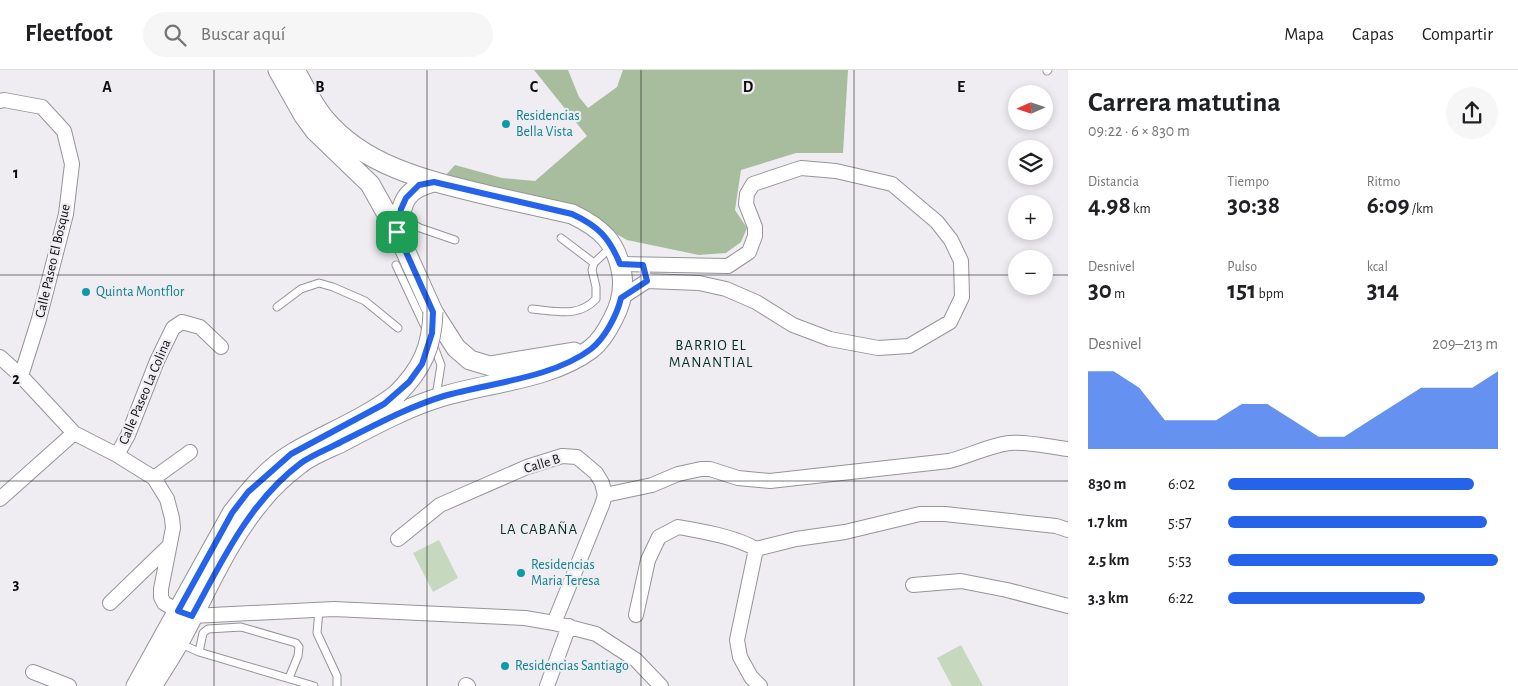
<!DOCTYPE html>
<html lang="es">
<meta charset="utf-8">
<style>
:root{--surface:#fff;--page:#f6f6f6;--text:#202124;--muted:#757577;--line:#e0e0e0;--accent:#2563eb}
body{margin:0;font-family:"Alegreya Sans",sans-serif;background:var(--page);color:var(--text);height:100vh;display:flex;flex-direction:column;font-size:19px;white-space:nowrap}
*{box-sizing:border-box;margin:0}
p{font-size:16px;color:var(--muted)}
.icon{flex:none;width:28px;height:28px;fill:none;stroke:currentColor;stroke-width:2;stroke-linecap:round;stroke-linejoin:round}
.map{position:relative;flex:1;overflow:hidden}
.sheet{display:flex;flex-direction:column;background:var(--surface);width:450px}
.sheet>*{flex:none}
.needle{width:32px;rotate:267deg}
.tools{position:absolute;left:1008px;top:15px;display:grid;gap:10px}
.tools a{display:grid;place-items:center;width:45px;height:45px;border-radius:50%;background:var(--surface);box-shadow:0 2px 8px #0003;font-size:25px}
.pin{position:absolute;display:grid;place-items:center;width:42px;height:42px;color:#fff;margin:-21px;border-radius:10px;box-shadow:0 2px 8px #0006}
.round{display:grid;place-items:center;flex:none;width:52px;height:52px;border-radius:26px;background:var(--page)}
.summary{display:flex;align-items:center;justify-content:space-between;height:85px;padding:0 20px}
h1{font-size:28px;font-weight:700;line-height:38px}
.stats{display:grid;grid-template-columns:repeat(3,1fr);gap:8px;height:85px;padding:5px 20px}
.stats div{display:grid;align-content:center}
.stats b{font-size:25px;font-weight:700}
.stats small{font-size:14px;font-weight:400}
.stats p{font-size:14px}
.chart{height:140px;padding:10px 20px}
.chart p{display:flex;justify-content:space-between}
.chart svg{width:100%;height:90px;margin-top:5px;fill:var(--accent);opacity:.7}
ul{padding:0 20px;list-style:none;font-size:16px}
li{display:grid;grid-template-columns:80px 60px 1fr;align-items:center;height:38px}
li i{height:12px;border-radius:6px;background:var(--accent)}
header{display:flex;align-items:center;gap:30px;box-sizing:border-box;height:70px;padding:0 25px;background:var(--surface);border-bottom:1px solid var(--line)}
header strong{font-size:24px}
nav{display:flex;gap:28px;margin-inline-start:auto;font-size:18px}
.search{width:350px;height:45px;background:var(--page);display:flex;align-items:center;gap:12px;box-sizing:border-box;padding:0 18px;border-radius:28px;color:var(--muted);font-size:19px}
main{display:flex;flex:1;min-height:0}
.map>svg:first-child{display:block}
</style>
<header>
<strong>Fleetfoot</strong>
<div class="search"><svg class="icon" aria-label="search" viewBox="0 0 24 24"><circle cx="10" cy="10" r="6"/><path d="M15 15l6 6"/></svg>Buscar aquí</div>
<nav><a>Mapa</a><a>Capas</a><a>Compartir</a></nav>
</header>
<main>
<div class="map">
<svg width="1068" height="616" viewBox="0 0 1068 616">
<rect width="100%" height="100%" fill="#efecf2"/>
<path fill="#c6d8be" d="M439,470L458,508L433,522L413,483Z
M961,575L983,616H952L937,588Z"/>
<path fill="#a8bd9e" d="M534,0H568L579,27L588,38L617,17L623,0H848L843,83H796L741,100L735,140L747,158L741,172L726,183L699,185L627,170L609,160L443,108L455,95L502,108L535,111L587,66Z"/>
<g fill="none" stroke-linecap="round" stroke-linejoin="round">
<defs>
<path id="service" d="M1047,1L1048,0
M400,147L420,158L455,170
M561,168L594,193
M396,195L426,259
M277,237L301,219L319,213L333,217L365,231L398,258
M532,239C557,241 578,248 596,229V217L592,200L594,193L612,176
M433,274L441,295L436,326
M319,540L317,563L337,606V616
M179,573L199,582L314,616
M199,582L203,563L208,559L241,557L296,573L299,577L298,586L289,608"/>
<path id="minor" d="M0,31L4,30L42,37L64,61L72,94L66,144L39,249L21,306
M620,194L728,196L749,182L755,166V157L746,134L747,124L753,114L801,98L836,101L892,114L937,152L951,170L961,191L962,227L950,252L909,276L878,278L830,269L793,255L756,232L726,219L699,213L647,211L621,228
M0,287L21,306L74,363L117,385L154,408L167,429L172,448L173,458L161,519V527L164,533L178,541L192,546L334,539L525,548L554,553L596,564L636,590L661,616
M117,385L128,365L157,291L173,258L182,252L200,257L221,277
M154,408L190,382
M605,425L652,415L678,404L701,399H710L738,408L770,411L949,391C969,386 988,376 1009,373C1025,371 1052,377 1068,379
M0,429L74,363
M398,469L440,435L527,397L562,386L577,387L596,403L602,413L605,425L602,435L554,553
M756,479L737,570L740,587L751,607L760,616
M913,515L961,511L1007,520L1068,536
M110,533L168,477
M636,545L648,490L659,467L678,457C704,462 733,466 756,479L796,469L845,462L920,444H945L1056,456L1068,460
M33,602L69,616
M466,615L468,616
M547,616L569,556"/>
<path id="secondary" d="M278,0L304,46L315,61L370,114L397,162L433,242L456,278L470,290L490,296L574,282
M397,162C402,134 403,119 434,112
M136,616L232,443C249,421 268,398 293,383C327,363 365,349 397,324
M152,616C161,602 170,588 178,574C205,526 226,472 262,430C272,417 287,404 300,394C311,385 327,379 340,373C374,355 407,337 444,326C491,312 551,309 591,279C600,272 608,259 613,249C620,236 624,220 622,205C617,172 601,158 572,144C544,138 515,131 487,125C429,111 365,97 325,49C313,35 304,16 295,0"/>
</defs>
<use href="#service" stroke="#969499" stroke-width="9"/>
<use href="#minor" stroke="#969499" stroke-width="16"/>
<use href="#secondary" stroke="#969499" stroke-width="21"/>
<use href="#service" stroke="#fff" stroke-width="7"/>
<use href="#minor" stroke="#fff" stroke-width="14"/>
<use href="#secondary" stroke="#fff" stroke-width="19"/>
<defs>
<path id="secondary-bridge" d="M397,324C422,299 432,277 433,242"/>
</defs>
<use href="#secondary-bridge" stroke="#969499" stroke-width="21" stroke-linecap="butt"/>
<use href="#secondary-bridge" stroke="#fff" stroke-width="19"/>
</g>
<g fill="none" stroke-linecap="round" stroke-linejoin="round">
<defs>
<path id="route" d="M434,112L572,144C598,156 609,167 620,194L643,195L647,211L621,228C617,245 605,268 591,279C553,308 489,313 444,326C408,337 375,355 341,372C328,379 312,385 301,393C249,432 222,491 192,546L178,541L232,443L248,422L291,384L384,334L409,312L422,294L432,263L433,242L397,162L401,139L406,128L419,115Z"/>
</defs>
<use href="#route" stroke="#fff" stroke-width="10"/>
<use href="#route" stroke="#2563eb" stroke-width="6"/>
</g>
<path fill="none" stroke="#0e0d0e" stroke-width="1" stroke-opacity="0.55" d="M214,0V616M427,0V616M641,0V616M854,0V616M0,205H1016M1044,205H1068M0,411H1068"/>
<g fill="#0f9aa8" stroke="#efecf2" stroke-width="2">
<circle cx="506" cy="54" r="5"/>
<circle cx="86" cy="222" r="5"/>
<circle cx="521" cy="503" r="5"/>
<circle cx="505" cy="596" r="5"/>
</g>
<g text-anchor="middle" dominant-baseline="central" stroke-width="4.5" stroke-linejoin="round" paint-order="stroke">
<g font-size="14" fill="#0d838f" stroke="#efecf2" text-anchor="start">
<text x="516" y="46">Residencias<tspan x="516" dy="16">Bella Vista</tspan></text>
<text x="96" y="222">Quinta Montflor</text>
<text x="531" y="495">Residencias<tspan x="531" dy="16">Maria Teresa</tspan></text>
<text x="515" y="596">Residencias Santiago</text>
</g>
<g font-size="14" fill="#0e0d0e" stroke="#efecf2">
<text transform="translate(53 191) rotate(-77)">Calle Paseo El Bosque</text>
<text transform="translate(145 322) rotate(-67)">Calle Paseo La Colina</text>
<text transform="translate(542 394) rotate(-17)">Calle B</text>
</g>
<g font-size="15" letter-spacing="1" fill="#023220" stroke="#efecf2">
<text x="711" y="275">BARRIO EL<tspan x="711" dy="17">MANANTIAL</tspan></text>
<text x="539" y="459">LA CABAÑA</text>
</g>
</g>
<g font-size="16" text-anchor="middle" font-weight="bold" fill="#0e0d0e" stroke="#efecf2" stroke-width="4.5" stroke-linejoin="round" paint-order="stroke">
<text x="107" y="22">A</text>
<text x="320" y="22">B</text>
<text x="534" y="22">C</text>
<text x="748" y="22">D</text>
<text x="961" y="22">E</text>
<text x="16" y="108">1</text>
<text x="16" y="314">2</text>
<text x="16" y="519">3</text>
</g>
</svg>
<div class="tools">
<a><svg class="needle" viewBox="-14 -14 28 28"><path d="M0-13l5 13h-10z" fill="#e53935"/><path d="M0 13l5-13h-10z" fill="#757577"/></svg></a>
<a><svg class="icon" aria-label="layers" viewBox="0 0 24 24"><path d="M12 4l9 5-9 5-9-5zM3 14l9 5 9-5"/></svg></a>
<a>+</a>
<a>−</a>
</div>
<div class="pin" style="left:397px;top:162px;background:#1e9e55"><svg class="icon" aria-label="arrive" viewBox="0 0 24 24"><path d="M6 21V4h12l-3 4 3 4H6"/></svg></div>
</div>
<section class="sheet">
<div class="summary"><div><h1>Carrera matutina</h1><p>09:22 · 6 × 830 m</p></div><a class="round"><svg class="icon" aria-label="share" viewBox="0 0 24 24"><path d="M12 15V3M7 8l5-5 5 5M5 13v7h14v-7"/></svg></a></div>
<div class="stats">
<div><p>Distancia</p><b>4.98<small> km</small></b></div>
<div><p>Tiempo</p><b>30:38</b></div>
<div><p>Ritmo</p><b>6:09<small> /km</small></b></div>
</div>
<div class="stats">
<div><p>Desnivel</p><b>30<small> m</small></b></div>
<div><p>Pulso</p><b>151<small> bpm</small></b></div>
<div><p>kcal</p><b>314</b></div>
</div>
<div class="chart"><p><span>Desnivel</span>209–213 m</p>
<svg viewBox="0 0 160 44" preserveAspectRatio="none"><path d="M0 44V6L10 6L20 14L30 30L40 30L50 30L60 22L70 22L80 30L90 38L100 38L110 30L120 22L130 14L140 14L150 14L160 6V44z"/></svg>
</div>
<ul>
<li><b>830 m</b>6:02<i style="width:91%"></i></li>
<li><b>1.7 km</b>5:57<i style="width:96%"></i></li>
<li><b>2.5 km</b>5:53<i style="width:100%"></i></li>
<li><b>3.3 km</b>6:22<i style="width:73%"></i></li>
</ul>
</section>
</main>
